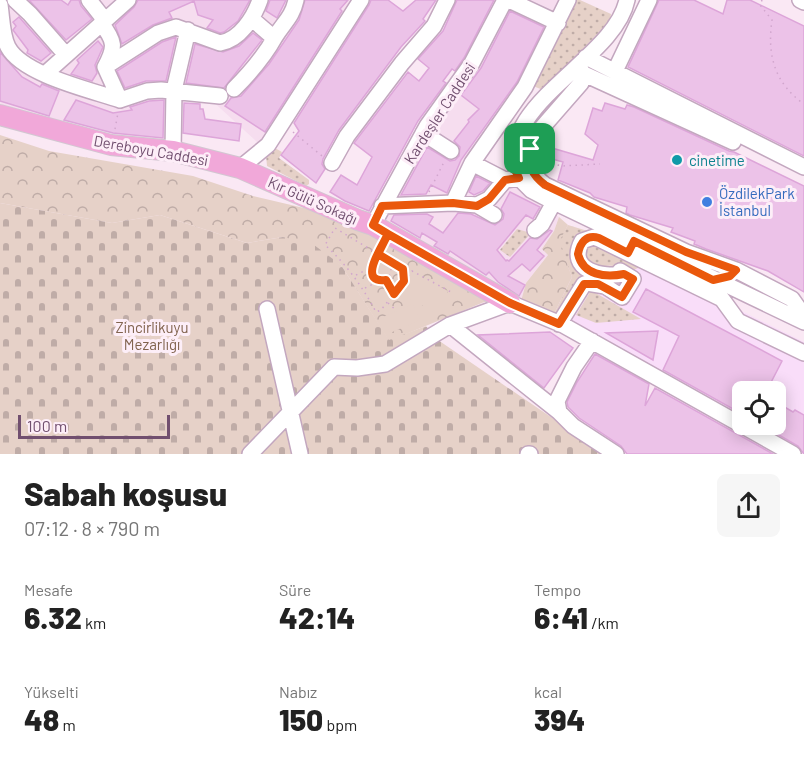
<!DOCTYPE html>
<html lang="tr">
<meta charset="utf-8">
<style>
:root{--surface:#fff;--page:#f6f6f6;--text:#222;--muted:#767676}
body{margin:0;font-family:Barlow,sans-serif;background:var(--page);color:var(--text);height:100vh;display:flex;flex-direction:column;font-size:22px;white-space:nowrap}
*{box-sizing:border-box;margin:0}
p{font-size:20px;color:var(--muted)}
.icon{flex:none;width:33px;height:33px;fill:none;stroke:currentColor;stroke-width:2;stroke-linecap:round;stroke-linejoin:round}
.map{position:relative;height:454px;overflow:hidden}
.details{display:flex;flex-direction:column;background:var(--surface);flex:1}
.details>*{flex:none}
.tools{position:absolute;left:732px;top:381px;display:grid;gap:12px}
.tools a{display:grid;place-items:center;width:54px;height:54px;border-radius:9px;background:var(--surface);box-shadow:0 3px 15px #0003;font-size:30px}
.scale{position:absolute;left:18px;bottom:15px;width:152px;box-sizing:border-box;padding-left:6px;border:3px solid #714f6f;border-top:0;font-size:16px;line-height:21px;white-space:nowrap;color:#714f6f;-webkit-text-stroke:4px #fdeef8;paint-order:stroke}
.pin{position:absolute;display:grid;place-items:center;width:51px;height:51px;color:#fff;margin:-26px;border-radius:12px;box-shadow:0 3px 9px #0006}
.round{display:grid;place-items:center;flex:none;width:63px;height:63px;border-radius:9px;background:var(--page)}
.head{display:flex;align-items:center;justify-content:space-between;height:102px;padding:0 24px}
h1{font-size:33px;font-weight:800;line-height:45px}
.metrics{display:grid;grid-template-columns:repeat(3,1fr);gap:9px;height:102px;padding:6px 24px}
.metrics div{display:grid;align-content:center}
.metrics b{font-size:30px;font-weight:800}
.metrics small{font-size:16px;font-weight:400}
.metrics p{font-size:16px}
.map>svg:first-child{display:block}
</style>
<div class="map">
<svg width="804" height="454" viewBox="0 0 804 454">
<defs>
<pattern id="grass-dots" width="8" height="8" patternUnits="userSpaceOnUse" patternTransform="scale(1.5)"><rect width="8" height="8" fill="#e6d1c8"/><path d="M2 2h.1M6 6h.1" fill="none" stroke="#bfaca7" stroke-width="1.8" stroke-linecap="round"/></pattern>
<pattern id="forest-crowns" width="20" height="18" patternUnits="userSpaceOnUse" patternTransform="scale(1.5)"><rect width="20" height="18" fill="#e6d1c8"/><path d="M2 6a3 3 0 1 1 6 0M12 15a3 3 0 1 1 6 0" fill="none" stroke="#bfaca7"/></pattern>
<pattern id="cemetery-stones" width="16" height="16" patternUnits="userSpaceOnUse" patternTransform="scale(1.5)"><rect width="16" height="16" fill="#e6d1c8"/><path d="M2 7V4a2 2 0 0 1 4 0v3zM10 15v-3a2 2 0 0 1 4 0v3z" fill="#bfaca7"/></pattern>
</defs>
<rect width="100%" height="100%" fill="#fae8f4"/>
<path fill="#f6ddef" d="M0,0H356L263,142H257L208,97L179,94L175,141L121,143L0,105Z
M511,0H575L478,161L496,171L559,217L554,231L542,249L548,255L526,283L521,301L381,224L426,140Z"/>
<path fill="#f9ddf9" d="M568,225L804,342V454L750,425L776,424V392H742V421L553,316L558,242Z"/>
<path fill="url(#grass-dots)" d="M575,0H580L611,14L610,21L543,90L533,86Z
M273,147L282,152L279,158L309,180V184L306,186L267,166L266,155Z
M568,225L591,232L571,243C568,257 572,267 583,276L582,279L561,313L553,316L572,277L558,242Z
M517,229L531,233L510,257L500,250Z
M593,243L643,266L628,272C624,270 619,267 613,266C596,264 593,275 584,254L587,248Z
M590,292H594L641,319L596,323L576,315Z"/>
<path fill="url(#forest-crowns)" d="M0,135L49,151L193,176L253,196L338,216L494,298L389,341L341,265L283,237L247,243L160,215L112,223L0,203Z
M559,217L568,225L559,242L572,277L553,316L521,301L526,283L548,255L542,249L554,231Z"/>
<path fill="url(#cemetery-stones)" d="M0,203L112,223L160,215L247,243L283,237L314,245L341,265L389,340L426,326L438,340L605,454H0Z"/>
<path fill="#e6d1c8" d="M414,273L448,291L436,313L403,295Z
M413,304L420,320L390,333L383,317Z"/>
<path fill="#ecc2e8" stroke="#dda5d9" stroke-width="1.5" d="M29,0H61L68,5L71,0H79L81,6L92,19L66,40Z
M138,0H250L238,21L224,32L220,33L207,28L213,20L198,15L194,1L169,12L172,18L153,25L122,44L115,25L134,7Z
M270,0H286L277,18L266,11Z
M305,0H348L340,9L342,11L265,132L225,106L231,98L241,96L269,64L299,20Z
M371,0H388L403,11L416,0H436L423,19L425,21L401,47L339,130L323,159L322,164L325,169L316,183L281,155L299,131L294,123L369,5Z
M457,0H494L464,58L455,71L452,69L443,81L446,83L418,121L369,211L345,201L330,192L341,175L357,185L372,157L354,143L408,72L419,81L429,68L418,59L443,31Z
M659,0H694L723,14L727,0H750L804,26V156L628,67Z
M510,11L544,27L517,82L461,160L447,193L431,185L426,194L401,195L427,147L450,161L455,160L459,156L460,147L454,141L469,122L468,120L479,109L461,95L481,68Z
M19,17L51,53L41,61L27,53L28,50L13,30L16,26L13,22Z
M253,33L262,40L224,88L186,83L195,44L223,52L239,46Z
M176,37L166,81H146L125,88L117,71L162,42Z
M98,41L103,47L95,65L97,73L92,81L71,74L79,63L77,60Z
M0,52L22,77L40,87L42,84L59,91L49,116L0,101Z
M76,100L113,113L132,110L130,107L149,101L164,100L163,138L113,133L64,120Z
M184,103L200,104V109H203L205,119L241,124L239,141L183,133Z
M605,103L625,109L627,105L634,107L729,151L734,152L804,186V292L768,271L706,249L694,244L695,241L671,232L673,228L630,215L626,213L627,207L594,197L590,193L558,180L563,162L549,158L551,155L552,148L593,160L598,145L585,134L593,108L602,111Z
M476,176L490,183L483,191L474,195L469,192Z
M510,192L540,207L533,219L526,215L497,250L506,261L507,260L509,261L530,238L537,239L550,230L552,231L537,250L544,256L530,271L522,264L508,276L525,285L519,296L498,282L489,272L486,275L450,251L448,254L436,247L434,246L437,242L422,233L420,238L391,221L394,215L427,214L433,217L429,224L443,233L458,213L471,214L495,225L503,219L504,214L501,209Z
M646,289L782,361L766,392H742V414L663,370L679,336L633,312Z
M658,331L653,360L606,333Z
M550,332L573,348L544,388L478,335Z
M595,354L649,384L645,406L655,388L773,454H627L621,446L579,418L568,407L567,402L577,382Z
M776,402L793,412L795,410L804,415V454L798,446L760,424H776Z"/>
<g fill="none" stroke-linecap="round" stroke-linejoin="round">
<defs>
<path id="minor" d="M15,0L30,14L66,55
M89,0L100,14
M509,0L558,23
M800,0L804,2
M0,5C2,18 2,36 8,47C23,75 91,90 120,100
M252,19L274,38
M101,23C115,41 116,47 105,67
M586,57L804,167
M105,67L158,33L176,27L220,43C240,40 254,17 260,0
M105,67L120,100
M615,71L649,0
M582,73L733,142
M45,74L128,0
M234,89C250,73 264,57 275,37C284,22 292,18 296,0
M120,100L147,91L161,90L220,96
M423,133L451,151
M521,149H529L533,138L581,83L582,73L580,66
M543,150L529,149C527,165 532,175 545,185L686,252L736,270
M173,151L174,90L188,30
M332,163L347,136L402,63L434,26L447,0
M472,163L505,180L519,178L531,190L554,202L804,322
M240,168L268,145L361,0
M519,178C489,106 614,62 627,0
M453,203L472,163L525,87L568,0
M477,205L494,215
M382,206L453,203L477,205L489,199L505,180
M373,225L427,126L472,63L505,0
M535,230L542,224L554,202
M624,274C603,278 566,271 582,241L594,237L599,239L722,299L738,321L804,353
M728,276L736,270L792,299L804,316
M267,309L300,454
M559,324L584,284L587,283L605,286L622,297L633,279L620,271
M450,325L559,412
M592,341L574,367L557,401L559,412L573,426L616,454
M250,454L334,367L357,368L385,364L450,325L510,303L563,325L793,454
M528,454H530"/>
<path id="major" d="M0,115L111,145L173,151L240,168L358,220L373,225L510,303"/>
</defs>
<use href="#minor" stroke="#c3a7bf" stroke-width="18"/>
<use href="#major" stroke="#d2c7d1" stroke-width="22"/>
<path stroke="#d1a6cd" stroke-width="1.5" stroke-dasharray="1.5 4.5" stroke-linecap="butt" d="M762,0L760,5L772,20C767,54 774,83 804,104
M115,129L118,113
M293,132L322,156
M546,162L562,166L600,164
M429,192L444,162
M371 270a10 10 0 1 1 20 0a10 10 0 1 1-20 0Z
M374,263L378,254L403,269L404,281L381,310L376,312C362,286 347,265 325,245L335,228L378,254L382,247
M356,275L370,268
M386,280L394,293
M405,281L412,271L451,292
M365,288L379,281
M388,303L397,311"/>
<use href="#minor" stroke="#fff" stroke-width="15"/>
<use href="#major" stroke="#f1a8d9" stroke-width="20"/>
</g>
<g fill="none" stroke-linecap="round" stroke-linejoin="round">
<defs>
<path id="route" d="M530,149H515L514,168L519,178L505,180L489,199L477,206L453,203L382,206L373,225L388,234L378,254L403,269L404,281L394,294L386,280C356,284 383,245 388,234L510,303L559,324L584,284H598L622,297L633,279L624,274C605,278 583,275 578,254C580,243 586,234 599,238L628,253L634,241L713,280L730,276L736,270L686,252L545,185C532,175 527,165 530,149"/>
</defs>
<use href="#route" stroke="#fff" stroke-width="12"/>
<use href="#route" stroke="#ea580c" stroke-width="8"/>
</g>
<circle fill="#0f9aa8" stroke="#fdeef8" stroke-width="2" cx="677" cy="160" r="6"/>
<circle fill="#3f7fe0" stroke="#fdeef8" stroke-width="2" cx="707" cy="202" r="6"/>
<g text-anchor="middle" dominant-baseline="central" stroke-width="6" stroke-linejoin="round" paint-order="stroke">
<g font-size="15" fill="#714f6f" stroke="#fdeef8">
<text transform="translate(439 113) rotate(-57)">Kardeşler Caddesi</text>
<text transform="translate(151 150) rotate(10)">Dereboyu Caddesi</text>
<text transform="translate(313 200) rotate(24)">Kır Gülü Sokağı</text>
</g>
<g font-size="15" fill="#0d838f" stroke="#fdeef8" text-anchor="start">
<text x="689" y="160">cinetime</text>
</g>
<g font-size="15" fill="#366cbe" stroke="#fdeef8" text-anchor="start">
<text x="719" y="193">ÖzdilekPark<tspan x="719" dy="17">İstanbul</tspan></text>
</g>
<g font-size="15" fill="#81634e" stroke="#fdeef8">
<text x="152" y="327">Zincirlikuyu<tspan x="152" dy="17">Mezarlığı</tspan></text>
</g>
</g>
</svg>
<div class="tools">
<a><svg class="icon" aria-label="locate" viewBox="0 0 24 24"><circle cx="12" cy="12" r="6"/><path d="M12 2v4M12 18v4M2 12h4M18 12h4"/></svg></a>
</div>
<div class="scale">100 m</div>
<div class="pin" style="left:530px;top:149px;background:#1e9e55"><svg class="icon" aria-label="arrive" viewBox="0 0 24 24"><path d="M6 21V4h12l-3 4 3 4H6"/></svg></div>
</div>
<section class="details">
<div class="head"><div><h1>Sabah koşusu</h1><p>07:12 · 8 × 790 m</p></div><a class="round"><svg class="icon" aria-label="share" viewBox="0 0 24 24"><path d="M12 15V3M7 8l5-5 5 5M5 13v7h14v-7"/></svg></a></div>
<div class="metrics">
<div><p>Mesafe</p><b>6.32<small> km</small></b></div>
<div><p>Süre</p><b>42:14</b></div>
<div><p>Tempo</p><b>6:41<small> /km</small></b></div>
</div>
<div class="metrics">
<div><p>Yükselti</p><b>48<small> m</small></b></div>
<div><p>Nabız</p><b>150<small> bpm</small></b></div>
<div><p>kcal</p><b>394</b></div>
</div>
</section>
